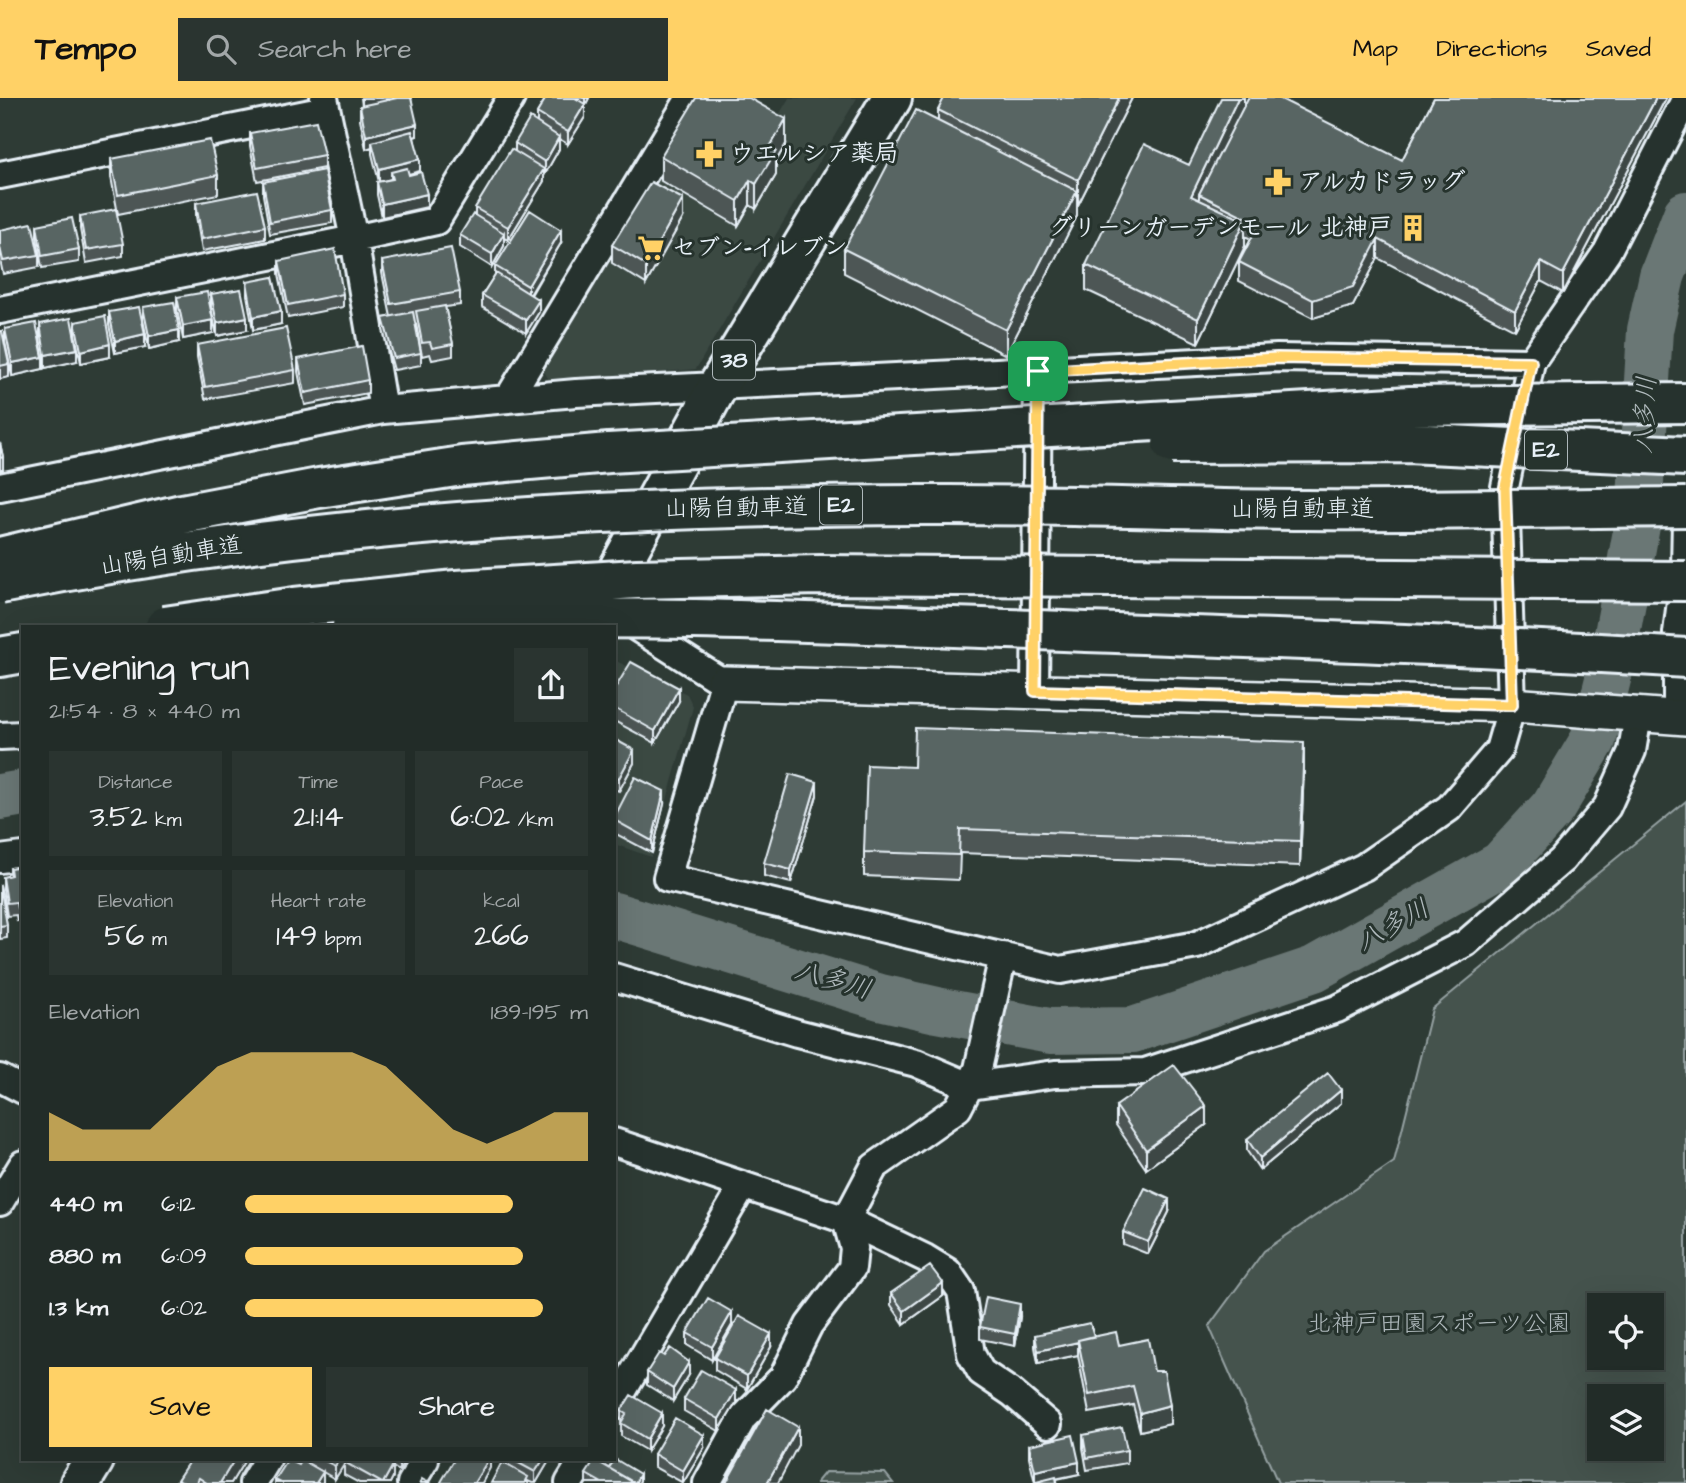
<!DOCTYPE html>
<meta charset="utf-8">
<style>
:root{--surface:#222c28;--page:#2a3430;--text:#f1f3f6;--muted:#a2a7a8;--line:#3f4845;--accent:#ffd166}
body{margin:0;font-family:"Architects Daughter","Klee One",sans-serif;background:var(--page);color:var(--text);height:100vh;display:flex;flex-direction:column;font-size:26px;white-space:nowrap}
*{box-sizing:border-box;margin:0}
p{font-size:23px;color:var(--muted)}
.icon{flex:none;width:38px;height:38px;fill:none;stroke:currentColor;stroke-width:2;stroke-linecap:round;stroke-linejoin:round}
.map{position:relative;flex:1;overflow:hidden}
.side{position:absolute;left:21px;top:527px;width:595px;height:836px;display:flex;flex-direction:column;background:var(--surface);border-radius:0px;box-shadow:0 7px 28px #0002,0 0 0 2px var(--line)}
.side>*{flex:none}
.buttons{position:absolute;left:1587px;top:1195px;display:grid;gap:14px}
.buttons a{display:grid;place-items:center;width:77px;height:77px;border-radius:0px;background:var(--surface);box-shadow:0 7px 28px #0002,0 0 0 2px var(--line);font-size:35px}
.pin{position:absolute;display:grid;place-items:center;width:60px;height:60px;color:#fff;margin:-30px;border-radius:14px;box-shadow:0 4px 10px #0006}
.round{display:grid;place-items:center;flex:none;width:74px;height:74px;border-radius:0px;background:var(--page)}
.summary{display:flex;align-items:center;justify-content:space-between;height:119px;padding:0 28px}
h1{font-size:38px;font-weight:600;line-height:52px}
.metrics{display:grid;grid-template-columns:repeat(3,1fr);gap:10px;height:119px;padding:7px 28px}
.metrics div{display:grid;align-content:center;border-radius:0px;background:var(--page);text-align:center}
.metrics b{font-size:30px;font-weight:600}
.metrics small{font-size:19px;font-weight:400}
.metrics p{font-size:19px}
.chart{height:196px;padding:14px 28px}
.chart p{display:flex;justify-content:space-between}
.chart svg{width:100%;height:126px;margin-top:7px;fill:var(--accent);opacity:.7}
.button{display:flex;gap:14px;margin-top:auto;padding:14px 28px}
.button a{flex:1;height:80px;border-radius:0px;background:var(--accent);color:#111;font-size:28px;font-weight:600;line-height:80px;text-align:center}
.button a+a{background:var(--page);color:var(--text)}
ul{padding:0 28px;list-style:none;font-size:23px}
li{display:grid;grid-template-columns:112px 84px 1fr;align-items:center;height:52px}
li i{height:18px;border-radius:9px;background:var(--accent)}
header{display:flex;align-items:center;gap:42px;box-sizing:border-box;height:98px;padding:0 35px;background:var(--accent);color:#111}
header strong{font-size:33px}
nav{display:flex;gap:38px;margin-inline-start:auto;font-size:24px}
.search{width:490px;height:63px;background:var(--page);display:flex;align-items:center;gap:18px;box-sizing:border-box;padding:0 24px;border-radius:0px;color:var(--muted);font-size:26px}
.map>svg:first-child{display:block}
</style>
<header>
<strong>Tempo</strong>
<div class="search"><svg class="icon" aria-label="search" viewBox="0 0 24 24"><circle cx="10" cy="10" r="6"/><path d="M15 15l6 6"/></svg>Search here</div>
<nav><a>Map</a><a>Directions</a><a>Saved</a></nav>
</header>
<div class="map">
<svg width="1686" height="1385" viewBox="0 0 1686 1385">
<rect width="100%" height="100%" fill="#2e3b35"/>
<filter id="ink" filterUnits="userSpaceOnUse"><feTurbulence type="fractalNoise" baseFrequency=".0143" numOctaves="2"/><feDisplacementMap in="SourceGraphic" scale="14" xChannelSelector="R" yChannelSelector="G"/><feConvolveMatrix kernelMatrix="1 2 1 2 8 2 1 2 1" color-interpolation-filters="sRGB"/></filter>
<g filter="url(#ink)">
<path fill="#3b4843" d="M703,0L770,32L789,0H857L696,271L551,285L542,270Z
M614,562L687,596L693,609L651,759L614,746Z"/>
<path fill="#45524e" stroke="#96a2a3" stroke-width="2" fill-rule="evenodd" d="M1686,703V1385H1278L1209,1228L1264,1153L1394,1064L1432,911ZM1600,1208H1652V1260H1600ZM1652,1298V1351H1600V1298Z
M825,1374L885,1375L893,1385H816Z"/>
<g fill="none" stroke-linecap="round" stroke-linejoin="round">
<path stroke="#6b7775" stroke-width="46" d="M0,699L23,695
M614,817L880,899L937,912L1050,933L1133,932L1314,871L1501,766L1553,709L1593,642L1611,569L1639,417L1650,232L1662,178L1686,116"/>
<defs>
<path id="minor" d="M0,77L326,12
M0,212L354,141L324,0
M508,301L690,0
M383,312L354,141L436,123L511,0
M0,389L383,312L576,295L1277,260L1531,264
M625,522L724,585L667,780L1060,872L1197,847L1364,769L1449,710L1499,652L1512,607L1505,389L1531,264L1607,154L1686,0
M1035,593L1038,273
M1677,619V535L1685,471L1686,422
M0,638L23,637
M0,761L23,758
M614,879L797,935L916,965L970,988L1055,976L1145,974L1337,911L1466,845L1562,762L1607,709L1632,653L1638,617
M0,980L23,992
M614,1044L846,1122L925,1160L948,1174L961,1193L971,1256L981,1274L1012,1295L1048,1326
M0,1104L23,1066
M614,1308L743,1088
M253,1385L267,1362
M411,1385L425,1362
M569,1385L583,1362
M707,1385L743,1320L783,1279L809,1227L852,1170L854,1150L846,1122L874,1069L958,1010L978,971L1003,858"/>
<path id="tertiary" d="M724,585L1512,607L1686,620"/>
<path id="primary" d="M599,507L719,286L892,0
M80,1385L94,1362"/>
<path id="motorway" d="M0,559L23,555"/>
</defs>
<use href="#minor" stroke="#e8f1f8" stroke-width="32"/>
<use href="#tertiary" stroke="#e8f1f8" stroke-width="38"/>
<use href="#primary" stroke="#e8f1f8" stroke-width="44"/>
<use href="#motorway" stroke="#e8f1f8" stroke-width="44"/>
<use href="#minor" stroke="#26332d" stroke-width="26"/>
<use href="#tertiary" stroke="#26332d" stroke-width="33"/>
<use href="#primary" stroke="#26332d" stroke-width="38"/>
<use href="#motorway" stroke="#26332d" stroke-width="38"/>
<defs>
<path id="motorway-bridge" d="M1172,346L1407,345L1686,358
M0,459L182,416L319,390L462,368L609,355L1410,308L1686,305
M0,486C303,425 612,408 921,407C1049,406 1176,411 1304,412C1431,413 1559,410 1686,409
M165,528L295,509L456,492L637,481L820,477L1686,483
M352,528C571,513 790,523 1009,531C1235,540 1461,546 1686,560"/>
</defs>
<use href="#motorway-bridge" stroke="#e8f1f8" stroke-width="44" stroke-linecap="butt"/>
<use href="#motorway-bridge" stroke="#26332d" stroke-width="38"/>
</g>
<path fill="#4d5755" stroke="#e8f1f8" stroke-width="2" d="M361,0H411L417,38L414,39L420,73L409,76L427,109L382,119L377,97V84H379L372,56V49L366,51L360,21V8H362Z
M546,0H589L585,8V19L568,46L559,41V51L545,76L544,75V83L508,142L504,140V148L492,169L460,149V137L475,117V110L515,53V45L537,24V15Z
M1132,0L1078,107L1077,106V118L1006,257L844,175V151L938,23V12Z
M1244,0V7L1402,62L1434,0H1666L1563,195L1541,183L1515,232L1378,160L1353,208L1313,220L1239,183V164L1251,141L1245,138V148L1198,245L1086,192V167L1189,67Z
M250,35L324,57V70L257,83L250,48Z
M786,46L776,63V77L756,111L750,107L738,128L661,83V58Z
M111,61L218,77V96L118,116L111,79Z
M263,84L332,112V125L270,136L263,97Z
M196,105L265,128V141L202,153L196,118Z
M80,118L123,146V158L86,165L80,131Z
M683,120L646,186L612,165V147Z
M37,127L79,151V164L42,170L37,139Z
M0,132L39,157V169L3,176L0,162Z
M561,145L531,197L539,214L526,235L482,209V197L495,177V168Z
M279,163L343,196V209L288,220L279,176Z
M382,163L460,194V207L445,209L453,246V258L432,262L430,256L422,258L416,226L421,255V267L394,272L383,232V220L391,219L382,175Z
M247,184L281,226L253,232L247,197Z
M211,196L247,232L217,238L211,209Z
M177,199L213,235L183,241L177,212Z
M143,209L179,244L149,251L143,222Z
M109,214L145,249L115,255L109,227Z
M75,224L110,259L81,265L75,236Z
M40,226L77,263L45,270L40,239Z
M5,231L43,271L12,278L5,244Z
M0,233L9,266V279L0,281Z
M197,247L295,272V285L205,301L197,259Z
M298,261L368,282V295L305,307L298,274Z
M0,345L3,359V372H0Z
M614,592L679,603L655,645L614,623Z
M614,641L634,665L619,693L614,691Z
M914,669H1304L1300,768L960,755L959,782L864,778V754Z
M817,697L791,785L764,778V765Z
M664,706L652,755L614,735V720Z
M23,768V822L17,823L16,817L7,818L3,791V779L10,778V770Z
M0,787L7,827V840L0,841Z
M1341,1005L1260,1072L1247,1053V1041Z
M1116,1008L1206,1027L1146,1071L1116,1027Z
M1169,1114L1148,1156L1123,1146V1134Z
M891,1195L943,1198L904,1226L891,1207Z
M1020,1219L1015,1248L980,1241V1229Z
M732,1227L712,1262L687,1247V1235Z
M1035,1237L1094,1238L1119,1247L1154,1273L1170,1326L1140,1333L1133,1307L1089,1315L1078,1257L1038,1265L1035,1249Z
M771,1249L747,1291L715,1272V1260Z
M647,1274L689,1277L673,1303L647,1287Z
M684,1301L736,1305L719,1333L684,1313Z
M621,1313L662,1328L647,1353L621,1338Z
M1083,1337L1127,1352V1365L1087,1372L1083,1350Z
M1029,1347L1079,1376L1057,1381V1385H1035L1029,1359Z
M704,1350L683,1385L654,1369V1356Z
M190,1362H245L231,1385H177V1382Z
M305,1362H405L399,1373L393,1369V1379L390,1385H359L344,1377V1366L335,1381L309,1366L323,1385H275V1382L305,1364Z
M506,1362H549V1363L536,1385H532L528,1383V1385L506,1366Z
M609,1370L640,1382L639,1385H586V1376Z"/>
<path fill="#3e4745" stroke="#e8f1f8" stroke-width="2" d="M362,0H405L362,10Z
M585,0H589L585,8V19L568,46V34L585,6Z
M1119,0H1132L1078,107V82Z
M1238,0H1244V11L1199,96V104L1191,98Z
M1656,0H1666L1563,195V176Z
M786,21V46L776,63V77L756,111V86L770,49Z
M417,26V38L373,49L372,44V49L366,51V38Z
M559,39V51L545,76V64Z
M420,61V73L393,80L391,74V81L379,84V71Z
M544,71V83L508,142V129Z
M750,82V107L738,128V103Z
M1077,93V118L1006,257V232Z
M427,96V109L382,119V106Z
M683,101V120L646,186V167Z
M1245,123V148L1198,245V221Z
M561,132V145L528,200V188Z
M504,135V148L492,169V156Z
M1378,141V160L1353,208L1313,220V202Z
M1541,164V183L1515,232V213Z
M539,202V214L526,235V222Z
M281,213V226L253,232V219Z
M247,219V232L217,238V225Z
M213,222V235L183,241V228Z
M179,232V244L149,251V238Z
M145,236V249L115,255V243Z
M110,246V259L81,265V253Z
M77,251V263L45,270V257Z
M43,259V271L12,278V265Z
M679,590V603L655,645V633Z
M1304,644V669L1300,768V743Z
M634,652V665L619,693V680Z
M817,684V697L791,785V772Z
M664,693V706L652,755V743Z
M1341,992V1005L1260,1072V1060Z
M1206,1008V1027L1146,1071V1052Z
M1169,1101V1114L1148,1156V1144Z
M943,1185V1198L904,1226V1213Z
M1020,1206V1219L1015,1248V1236Z
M732,1214V1227L712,1262V1249Z
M771,1236V1249L747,1291V1278Z
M1078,1244V1257L1038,1265V1253Z
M689,1264V1277L673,1303V1291Z
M736,1292V1305L719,1333V1321Z
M1170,1307V1326L1140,1333V1315Z
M662,1315V1328L647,1353V1341Z
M798,1329V1347L778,1385H767Z
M704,1337V1350L683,1385V1373Z
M234,1362H245L231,1385H220Z
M339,1362H347L335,1381V1368Z
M399,1362H405L399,1373Z
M488,1362H490V1370L482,1385H474Z
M543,1362H549V1363L536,1385H535V1374Z
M1079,1364V1376L1035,1385V1373Z
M393,1367V1379L390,1385H383Z
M323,1374V1385H316Z
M640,1376V1382L639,1385H635Z"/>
<path fill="#596563" stroke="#e8f1f8" stroke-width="2" d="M397,0H411L417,26L366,38L360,8Z
M546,0H575L585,6L568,34L537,15Z
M696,0H749L786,21L770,49L776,53L756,86L750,82L738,103L661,58Z
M944,0H1119L1078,82L938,12Z
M1221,0H1238L1191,98L1245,123L1198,221L1086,167L1144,46L1189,67Z
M1248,0H1279L1402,62L1434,0H1656L1563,176L1541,164L1515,213L1378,141L1353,189L1313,202L1239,164L1259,126L1199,96Z
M916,12L1077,93L1006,232L844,151Z
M530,20L559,39L545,64L515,45Z
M316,23L324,57L257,70L250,35Z
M412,33L420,61L379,71L372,44Z
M210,42L218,77L118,97L111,61Z
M511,51L544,71L508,129L475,110Z
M407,70L409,77L421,74L427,96L382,106L377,84L393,81L391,74Z
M324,72L332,112L270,124L263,84Z
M651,84L683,101L646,167L612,147Z
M257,93L265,128L202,141L196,105Z
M116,111L123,146L86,152L80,118Z
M530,112L561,132L528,188L495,168Z
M473,116L504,135L492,156L460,137Z
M72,120L79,151L42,158L37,127Z
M32,125L39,157L3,163L0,149V132Z
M451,150L460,194L391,206L382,163Z
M335,151L343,196L288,207L279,163Z
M496,175L539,202L526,222L482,197Z
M273,179L281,213L253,219L247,184Z
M241,191L247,219L217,225L211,196Z
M207,194L213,222L183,228L177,199Z
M174,204L179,232L149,238L143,209Z
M445,208L453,246L432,250L430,244L422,245L416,213Z
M139,209L145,236L115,243L109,214Z
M413,214L421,255L394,260L383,220Z
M105,218L110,246L81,253L75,224Z
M71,220L77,251L45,257L40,226Z
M36,225L43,259L12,265L5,231Z
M286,230L295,272L205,289L197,247Z
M0,233H2L9,266L0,268Z
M362,248L368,282L305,295L298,261Z
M0,345L3,359L0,360Z
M631,564L679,590L655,633L614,610V592Z
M915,630L1304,644L1300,743L960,731L959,757L864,754L867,667L914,669Z
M614,641L634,652L619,680L614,678Z
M790,676L817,684L791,772L764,765Z
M635,679L664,693L652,743L614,722V720Z
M23,768V809L17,810L16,804L7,805L3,779L11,777L10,770Z
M0,787L7,827L0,828Z
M1174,967L1206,1008L1146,1052L1116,1008Z
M1328,975L1341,992L1260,1060L1247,1041Z
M1145,1090L1169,1101L1148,1144L1123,1134Z
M930,1168L943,1185L904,1213L891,1195Z
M986,1199L1020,1206L1015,1236L980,1229Z
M708,1200L732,1214L712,1249L687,1235Z
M739,1218L771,1236L747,1278L715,1260Z
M1090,1225L1094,1238L1078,1242V1244L1038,1253L1035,1237Z
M1116,1234L1119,1247L1148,1241L1154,1273H1164L1170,1307L1140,1315L1133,1288L1089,1297L1078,1242Z
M670,1250L689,1264L673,1291L647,1274L659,1255L664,1258Z
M701,1272L736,1292L719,1321L684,1301Z
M631,1297L662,1315L647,1341L621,1325L626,1316L621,1313Z
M767,1311L798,1329L767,1385H726Z
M675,1320L704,1337L683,1373L654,1356Z
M1122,1329L1127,1352L1087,1360L1083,1337Z
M1073,1337L1079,1364L1035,1373L1029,1347Z
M615,1361L640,1376L635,1385L609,1370Z
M190,1362H234L220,1385H207L199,1380L196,1385H184L177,1382Z
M288,1362L299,1367L302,1362L323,1374L316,1385H281L275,1382Z
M323,1362H339L335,1368Z
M346,1362H383L393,1367L383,1385H382L344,1364Z
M454,1362H488L474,1385H442L441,1384Z
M513,1362H543L535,1374Z
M595,1362L634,1385H602L586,1376Z
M502,1364L528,1379L525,1385H491Z
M1056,1379L1057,1385H1036V1384Z
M422,1381L429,1385H420Z"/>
</g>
<g fill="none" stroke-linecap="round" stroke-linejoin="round" filter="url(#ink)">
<defs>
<path id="route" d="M1277,260L1531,264L1505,389L1512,607L1035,593L1038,273Z"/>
</defs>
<use href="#route" stroke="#fff" stroke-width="14"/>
<use href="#route" stroke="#ffd166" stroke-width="9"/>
</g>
<defs>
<symbol id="pharmacy-bare" viewBox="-9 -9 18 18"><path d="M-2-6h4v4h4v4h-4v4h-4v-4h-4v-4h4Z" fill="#ffd166" stroke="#26332d" stroke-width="2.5" paint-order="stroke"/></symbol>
<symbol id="building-bare" viewBox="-9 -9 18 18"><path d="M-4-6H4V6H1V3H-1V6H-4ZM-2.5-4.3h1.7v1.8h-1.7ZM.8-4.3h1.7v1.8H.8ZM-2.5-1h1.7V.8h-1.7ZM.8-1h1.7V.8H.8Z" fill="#ffd166" stroke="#26332d" stroke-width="2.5" paint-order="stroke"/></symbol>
<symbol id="supermarket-bare" viewBox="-9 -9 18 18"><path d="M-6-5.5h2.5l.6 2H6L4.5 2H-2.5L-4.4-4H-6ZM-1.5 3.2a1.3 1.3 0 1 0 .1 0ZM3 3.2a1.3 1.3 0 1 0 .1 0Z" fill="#ffd166" stroke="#26332d" stroke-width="2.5" paint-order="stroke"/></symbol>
</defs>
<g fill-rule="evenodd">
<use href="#pharmacy-bare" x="690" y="37" width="38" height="38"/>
<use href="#pharmacy-bare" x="1259" y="65" width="38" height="38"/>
<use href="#building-bare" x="1394" y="111" width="38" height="38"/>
<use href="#supermarket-bare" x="632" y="131" width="38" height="38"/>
</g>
<g text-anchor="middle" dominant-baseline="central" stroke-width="6" stroke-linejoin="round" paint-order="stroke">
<g fill="#26332d" stroke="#aeb8bb" stroke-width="2">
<rect x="713" y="242.5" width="42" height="39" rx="5"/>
<rect x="1525" y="332.5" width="42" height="39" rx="5"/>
<rect x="820" y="387.5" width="42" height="39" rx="5"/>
</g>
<g font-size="23" font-weight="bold" fill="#e8f1f8">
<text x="734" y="262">38</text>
<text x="1546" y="352">E2</text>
<text x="841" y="407">E2</text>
</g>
<g font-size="24" font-weight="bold" fill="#e8f1f8" stroke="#26332d" text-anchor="start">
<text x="730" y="56">ウエルシア薬局</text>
<text x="1299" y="84">アルカドラッグ</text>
<text x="1392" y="130" text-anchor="end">グリーンガーデンモール 北神戸</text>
<text x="672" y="150">セブン-イレブン</text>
</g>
<g font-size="24" fill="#e8f1f8" stroke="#26332d">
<text transform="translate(736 410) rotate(-1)">山陽自動車道</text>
<text x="1302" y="411">山陽自動車道</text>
<text transform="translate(171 458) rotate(-9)">山陽自動車道</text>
</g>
<g font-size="24" fill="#afb9bc" stroke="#26332d">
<text x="1439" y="1226">北神戸田園スポーツ公園</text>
</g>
<g font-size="26" font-style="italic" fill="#b0babd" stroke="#26332d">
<text transform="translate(1645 317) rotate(-87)">八多川</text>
<text transform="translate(1393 827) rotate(-29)">八多川</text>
<text transform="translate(833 882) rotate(16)">八多川</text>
</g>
</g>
</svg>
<div class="buttons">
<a><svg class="icon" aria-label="locate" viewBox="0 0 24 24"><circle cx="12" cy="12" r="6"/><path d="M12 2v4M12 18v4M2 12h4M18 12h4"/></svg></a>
<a><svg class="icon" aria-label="layers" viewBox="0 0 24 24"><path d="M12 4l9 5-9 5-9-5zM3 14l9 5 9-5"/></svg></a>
</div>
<div class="pin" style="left:1038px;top:273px;background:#1e9e55"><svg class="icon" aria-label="arrive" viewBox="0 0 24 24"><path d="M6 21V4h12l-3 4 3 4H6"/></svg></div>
<section class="side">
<div class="summary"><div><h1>Evening run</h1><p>21:54 · 8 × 440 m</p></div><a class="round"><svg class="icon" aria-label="share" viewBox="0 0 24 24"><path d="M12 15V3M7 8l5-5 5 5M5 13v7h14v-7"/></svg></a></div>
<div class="metrics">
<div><p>Distance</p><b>3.52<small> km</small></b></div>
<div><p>Time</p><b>21:14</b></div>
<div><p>Pace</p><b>6:02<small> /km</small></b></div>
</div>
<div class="metrics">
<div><p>Elevation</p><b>56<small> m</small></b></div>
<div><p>Heart rate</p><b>149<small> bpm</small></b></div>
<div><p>kcal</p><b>266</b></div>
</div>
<div class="chart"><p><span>Elevation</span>189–195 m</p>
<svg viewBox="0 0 160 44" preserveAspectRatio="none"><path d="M0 44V27L10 33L20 33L30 33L40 22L50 11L60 6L70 6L80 6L90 6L100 11L110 22L120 33L130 38L140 33L150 27L160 27V44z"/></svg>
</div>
<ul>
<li><b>440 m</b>6:12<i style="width:78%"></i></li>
<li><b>880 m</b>6:09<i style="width:81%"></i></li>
<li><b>1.3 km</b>6:02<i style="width:87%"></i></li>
</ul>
<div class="button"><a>Save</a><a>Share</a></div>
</section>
</div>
